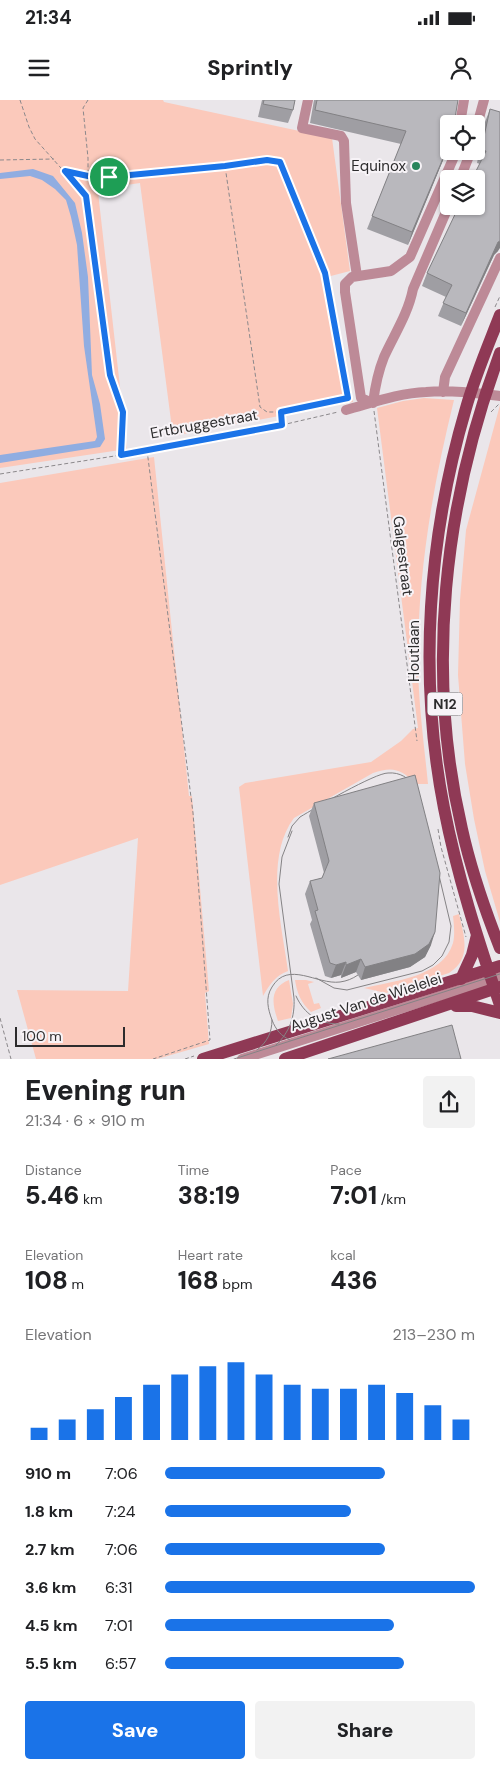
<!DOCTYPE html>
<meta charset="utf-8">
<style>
:root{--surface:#fff;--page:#f2f2f2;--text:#202124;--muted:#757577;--accent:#1a73e8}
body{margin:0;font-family:"DM Sans",sans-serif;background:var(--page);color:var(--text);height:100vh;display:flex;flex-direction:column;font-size:19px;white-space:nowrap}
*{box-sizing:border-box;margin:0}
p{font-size:16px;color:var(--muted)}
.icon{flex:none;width:28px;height:28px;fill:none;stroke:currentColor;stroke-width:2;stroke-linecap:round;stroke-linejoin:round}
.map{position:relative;height:959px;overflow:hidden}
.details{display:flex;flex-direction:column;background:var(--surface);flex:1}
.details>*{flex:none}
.fabs{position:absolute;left:440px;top:15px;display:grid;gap:10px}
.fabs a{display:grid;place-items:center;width:45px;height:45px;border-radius:5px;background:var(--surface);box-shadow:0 1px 4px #0004;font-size:25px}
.scale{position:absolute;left:15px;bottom:12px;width:110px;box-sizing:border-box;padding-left:5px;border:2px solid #2d2c2d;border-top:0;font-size:14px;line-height:18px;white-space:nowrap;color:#2d2c2d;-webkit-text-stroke:4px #f7f3f7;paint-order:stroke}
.pin{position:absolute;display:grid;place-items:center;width:42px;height:42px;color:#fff;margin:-21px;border:2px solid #fff;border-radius:50%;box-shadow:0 1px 5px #0007}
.round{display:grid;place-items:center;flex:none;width:52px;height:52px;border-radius:5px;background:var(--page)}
.summary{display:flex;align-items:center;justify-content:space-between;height:85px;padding:0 25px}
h1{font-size:28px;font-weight:800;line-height:38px}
.metrics{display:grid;grid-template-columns:repeat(3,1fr);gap:8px;height:85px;padding:5px 25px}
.metrics div{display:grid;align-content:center}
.metrics b{font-size:25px;font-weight:800}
.metrics small{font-size:14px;font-weight:400}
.metrics p{font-size:14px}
.chart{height:140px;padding:10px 25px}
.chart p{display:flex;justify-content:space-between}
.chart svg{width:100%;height:90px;margin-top:5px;stroke:var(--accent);stroke-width:6}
.primary-button{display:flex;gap:10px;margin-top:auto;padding:10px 25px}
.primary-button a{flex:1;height:58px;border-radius:5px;background:var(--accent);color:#fff;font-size:20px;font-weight:800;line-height:58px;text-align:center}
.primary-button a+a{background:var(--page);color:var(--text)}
ul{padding:0 25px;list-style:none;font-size:16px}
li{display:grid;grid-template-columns:80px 60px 1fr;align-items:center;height:38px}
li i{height:12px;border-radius:6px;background:var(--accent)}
.status{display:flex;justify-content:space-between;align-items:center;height:35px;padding:0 25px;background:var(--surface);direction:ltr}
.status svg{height:14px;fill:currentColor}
header{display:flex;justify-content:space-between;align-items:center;height:65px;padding:0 25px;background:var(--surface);font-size:22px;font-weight:800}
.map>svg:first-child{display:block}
</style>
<div class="status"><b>21:34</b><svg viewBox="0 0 49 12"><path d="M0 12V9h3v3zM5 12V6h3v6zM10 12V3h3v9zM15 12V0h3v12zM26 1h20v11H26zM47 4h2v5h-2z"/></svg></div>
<header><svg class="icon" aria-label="menu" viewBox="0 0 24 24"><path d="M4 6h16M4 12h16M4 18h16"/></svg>Sprintly<svg class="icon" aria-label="person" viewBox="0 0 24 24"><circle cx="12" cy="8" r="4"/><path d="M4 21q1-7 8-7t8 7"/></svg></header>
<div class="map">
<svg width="500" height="959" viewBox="0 0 500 959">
<rect width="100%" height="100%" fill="#eae6ea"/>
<path fill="#fbc9bb" d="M0,0H163L164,2L332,38L350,171L327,177L353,302L173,336L140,83L113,87L98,92L127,349L0,368Z
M424,298L454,300C433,385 418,471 418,559C418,601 424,643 428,684H416C401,669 393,666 373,673L294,718C264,758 282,826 288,871C275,876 270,884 263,896L239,687L245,683L371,662L401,641L413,629L418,628L377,308L403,301Z
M500,305V822L485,771L474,719L465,664L458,575L460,500L466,430Z
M154,357L189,696H192L209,891L205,893L209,944L157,959H36L17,890L128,891L138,738L0,785V383Z
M459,814C464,836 472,859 449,873L386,893L364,888C393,881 443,877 453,843C455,835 454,825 453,816Z
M289,880L293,904L291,918L278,921C272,904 269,888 289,880Z
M295,880H306L314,882L308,884L314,904L319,903L321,908L311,912C301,903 297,893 295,880Z"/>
<path fill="#90ade1" d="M33,69L53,76L75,103L82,133L88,177L92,275L100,304L105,339L100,347L0,363V355L95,341L97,337L84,246L77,145L71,117L66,100L55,89L42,80L30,76L0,79V73Z"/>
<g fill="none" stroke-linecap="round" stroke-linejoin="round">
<path stroke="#8b888b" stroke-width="1" stroke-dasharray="4 2.5" stroke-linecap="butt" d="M20,0L29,27L35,39L86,96L110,275L123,312L121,355
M88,0L83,8L88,58V75
M0,60L54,59
M226,66L267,60L280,62L325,173L348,298L281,312
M65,71L88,76L105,75L109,77L225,66L260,307L267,312H281L282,325
M495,207L500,196
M374,311L417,641
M491,312L499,304
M147,350L193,713L210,940L153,959
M0,374L121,355L282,325L338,312
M438,729L441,747L466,837
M0,918L11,959
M185,959L194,956"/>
<path stroke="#bd8a97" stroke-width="10" d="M308,0L302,28L341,36L344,41L346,103L357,176
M460,24L464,0
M476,29L484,0
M460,79L471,51
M443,292L445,277L500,158
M373,303L361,298L345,192V184L352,177L391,171L410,157L453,59L454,51
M373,303C375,287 378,272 384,257C394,235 408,214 413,189L449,105
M346,310C372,303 399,293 426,292C451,290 475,293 500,296
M242,959L500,877"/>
<path stroke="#8f3955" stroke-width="12" d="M500,215C488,246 475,276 466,308C428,437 418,576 444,708C457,775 478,840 500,905
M500,253C444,403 425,571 462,729C471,770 485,810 500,848
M461,879L472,855L477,835
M456,906H472L500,913
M203,959L500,866
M285,959L500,887"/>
<path stroke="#858385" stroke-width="1" d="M288,737L292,726L300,717C315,708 375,673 388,673C400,672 409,678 415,687
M316,878L334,888L347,890L422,871L433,865L442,856L449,842L451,826L437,767
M296,896C304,914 319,924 339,924
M290,940C281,936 276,930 272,920C268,909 265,898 272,887C288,860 317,885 340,882C347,881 352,879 358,875
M276,945C290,932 295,916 294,898L279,784L282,757L292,731
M257,950C267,942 272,933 272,920
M234,959L500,874"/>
</g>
<path fill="#9f9ea3" d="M262,0H295L293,10L288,23L258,17Z
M314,0H458L446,53L408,145L367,129L401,44L310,23Z
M490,9L498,151L494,155L461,226L438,216L446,197L422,186L427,173L480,64L477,63L485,22Z
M314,703L431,845L425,857L410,867L361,880L356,872L341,878V875L331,878L325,876L310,824L312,820L305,794L310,781L322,778L324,773L309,716Z"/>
<path fill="#828184" d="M449,44L446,53L408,145L412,132Z
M500,141V148L498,151L494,155L461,226L466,213L498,142Z
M435,832L431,845L425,857L410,867L361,880L365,867Z
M361,859L356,872L341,878L346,865Z
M346,862L341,875L331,878L336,865Z"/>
<path fill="#b9b8bd" stroke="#828184" d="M264,0H295L293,10L263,4Z
M317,0H458L454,24H449V44L412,132L372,116L406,31L315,10Z
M490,9L500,12V141L498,142L466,213L443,203L452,185L427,173L459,106H476V79H472L486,51L481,50Z
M415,675L440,773L435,832L429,844L415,854L365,867L361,859L346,865V862L336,865L330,863L315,811L318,810L310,781L322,778L329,761L314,703Z
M452,925L461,959H328Z"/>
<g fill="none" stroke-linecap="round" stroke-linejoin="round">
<defs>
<path id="route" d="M267,60L280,62L325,173L348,298L281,312L282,325L121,355L123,312L110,275L86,96L65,71L88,76L105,75L109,77L225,66Z"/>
</defs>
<use href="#route" stroke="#fff" stroke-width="10"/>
<use href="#route" stroke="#1a73e8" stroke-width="6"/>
</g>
<circle fill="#28855b" stroke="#f7f3f7" stroke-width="2" cx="416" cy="66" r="5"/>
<g text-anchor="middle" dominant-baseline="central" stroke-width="4" stroke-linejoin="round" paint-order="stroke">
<rect fill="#f7f3f7" stroke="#6a686a" stroke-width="1" x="427.5" y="592.5" width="35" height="23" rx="4"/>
<g font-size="14" font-weight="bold" fill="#2d2c2d">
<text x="445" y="604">N12</text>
</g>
<g font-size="15" fill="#2d2c2d" stroke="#f7f3f7" text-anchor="end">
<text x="406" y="66">Equinox</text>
</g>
<g font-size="15" fill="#2d2c2d" stroke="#f7f3f7">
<text transform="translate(204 324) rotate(-10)">Ertbruggestraat</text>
<text transform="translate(403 456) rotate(83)">Galgestraat</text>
<text transform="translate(414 551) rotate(-90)">Houtlaan</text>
<text transform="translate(366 902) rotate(-18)">August Van de Wielelei</text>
</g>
</g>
</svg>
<div class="fabs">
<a><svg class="icon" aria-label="locate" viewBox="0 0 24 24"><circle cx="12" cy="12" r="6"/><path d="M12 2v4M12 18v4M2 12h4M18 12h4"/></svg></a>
<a><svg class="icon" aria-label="layers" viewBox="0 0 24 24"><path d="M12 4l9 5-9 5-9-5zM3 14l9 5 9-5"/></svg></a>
</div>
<div class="scale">100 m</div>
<div class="pin" style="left:109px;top:77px;background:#1e9e55"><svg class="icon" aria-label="arrive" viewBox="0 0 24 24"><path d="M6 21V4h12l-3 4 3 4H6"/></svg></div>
</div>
<section class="details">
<div class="summary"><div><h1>Evening run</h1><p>21:34 · 6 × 910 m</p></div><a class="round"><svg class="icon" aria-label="share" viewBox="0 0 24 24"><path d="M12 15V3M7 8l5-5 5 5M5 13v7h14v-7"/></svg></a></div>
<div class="metrics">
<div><p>Distance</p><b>5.46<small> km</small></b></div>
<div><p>Time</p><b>38:19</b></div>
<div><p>Pace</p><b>7:01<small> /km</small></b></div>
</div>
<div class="metrics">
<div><p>Elevation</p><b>108<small> m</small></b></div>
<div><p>Heart rate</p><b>168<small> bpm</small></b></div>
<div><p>kcal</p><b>436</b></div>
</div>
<div class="chart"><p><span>Elevation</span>213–230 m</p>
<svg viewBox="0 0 160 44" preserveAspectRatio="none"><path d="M5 44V38M15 44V34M25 44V29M35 44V23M45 44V17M55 44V12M65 44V8M75 44V6M85 44V12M95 44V17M105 44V19M115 44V19M125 44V17M135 44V21M145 44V27M155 44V34"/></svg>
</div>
<ul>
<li><b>910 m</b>7:06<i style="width:71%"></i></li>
<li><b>1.8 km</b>7:24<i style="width:60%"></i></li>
<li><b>2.7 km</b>7:06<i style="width:71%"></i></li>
<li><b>3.6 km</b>6:31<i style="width:100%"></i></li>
<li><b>4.5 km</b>7:01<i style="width:74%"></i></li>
<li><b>5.5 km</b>6:57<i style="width:77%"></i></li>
</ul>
<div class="primary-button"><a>Save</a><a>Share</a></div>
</section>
